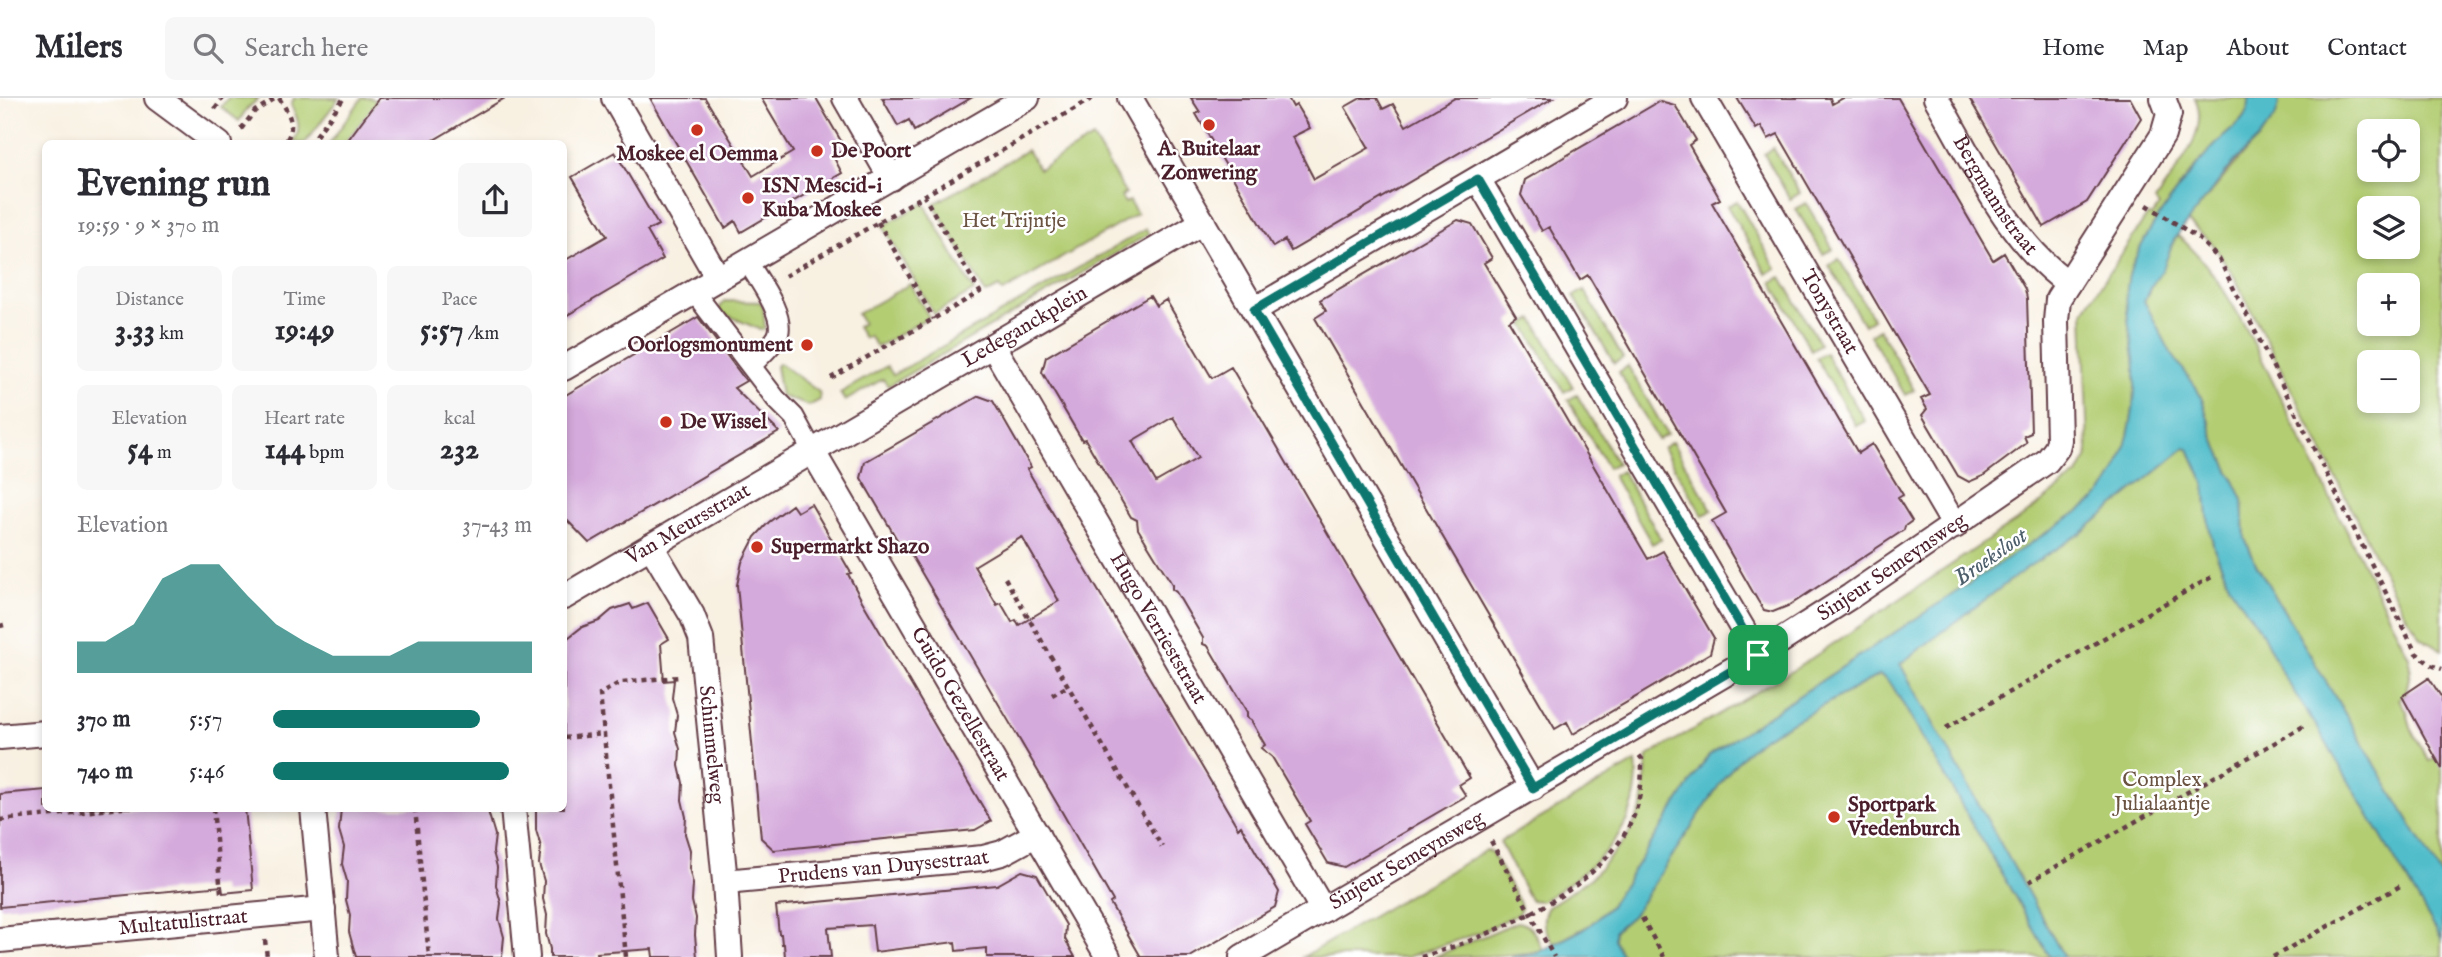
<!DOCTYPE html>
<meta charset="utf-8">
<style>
:root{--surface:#fff;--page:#f7f7f7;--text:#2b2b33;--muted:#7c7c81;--line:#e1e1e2;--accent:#0f766e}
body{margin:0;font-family:"IM FELL English",serif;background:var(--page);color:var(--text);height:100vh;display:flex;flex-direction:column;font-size:26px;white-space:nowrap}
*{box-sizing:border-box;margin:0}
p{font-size:23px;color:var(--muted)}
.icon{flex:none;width:38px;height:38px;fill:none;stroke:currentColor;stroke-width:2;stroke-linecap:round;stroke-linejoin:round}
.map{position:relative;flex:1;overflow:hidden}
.panel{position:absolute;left:42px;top:42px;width:525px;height:672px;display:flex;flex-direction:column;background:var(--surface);border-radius:10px;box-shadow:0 4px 10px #0003}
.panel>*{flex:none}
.controls{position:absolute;left:2357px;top:21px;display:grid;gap:14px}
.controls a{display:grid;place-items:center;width:63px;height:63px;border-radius:10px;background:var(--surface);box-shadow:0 4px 10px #0003;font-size:35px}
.pin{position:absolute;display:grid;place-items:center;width:60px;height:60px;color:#fff;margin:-30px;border-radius:14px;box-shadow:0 4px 10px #0006}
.round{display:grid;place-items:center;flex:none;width:74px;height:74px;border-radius:10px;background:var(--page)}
.summary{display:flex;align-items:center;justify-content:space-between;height:119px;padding:0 35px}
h1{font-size:38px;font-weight:700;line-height:52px}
.stats{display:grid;grid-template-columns:repeat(3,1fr);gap:10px;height:119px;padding:7px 35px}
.stats div{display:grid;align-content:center;border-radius:10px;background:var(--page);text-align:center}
.stats b{font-size:30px;font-weight:700}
.stats small{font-size:19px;font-weight:400}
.stats p{font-size:19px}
.chart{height:196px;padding:14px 35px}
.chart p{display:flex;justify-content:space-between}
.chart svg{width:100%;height:126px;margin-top:7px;fill:var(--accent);opacity:.7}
ul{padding:0 35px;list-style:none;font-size:23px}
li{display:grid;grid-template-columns:112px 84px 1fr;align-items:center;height:52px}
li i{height:18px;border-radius:9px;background:var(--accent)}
header{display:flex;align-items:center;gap:42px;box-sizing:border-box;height:98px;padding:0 35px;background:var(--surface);border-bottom:2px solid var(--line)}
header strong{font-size:33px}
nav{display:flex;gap:38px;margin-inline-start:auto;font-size:24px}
.search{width:490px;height:63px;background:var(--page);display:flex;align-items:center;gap:18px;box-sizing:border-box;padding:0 24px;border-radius:10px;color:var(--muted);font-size:26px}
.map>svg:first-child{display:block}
</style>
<header>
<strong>Milers</strong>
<div class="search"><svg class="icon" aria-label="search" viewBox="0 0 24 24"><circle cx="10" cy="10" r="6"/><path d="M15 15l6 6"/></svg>Search here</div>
<nav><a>Home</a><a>Map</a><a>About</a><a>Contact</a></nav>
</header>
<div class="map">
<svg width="2442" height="859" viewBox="0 0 2442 859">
<rect width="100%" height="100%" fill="#fff"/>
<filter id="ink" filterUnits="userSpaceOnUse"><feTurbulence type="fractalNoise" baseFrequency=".0143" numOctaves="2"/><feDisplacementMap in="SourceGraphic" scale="14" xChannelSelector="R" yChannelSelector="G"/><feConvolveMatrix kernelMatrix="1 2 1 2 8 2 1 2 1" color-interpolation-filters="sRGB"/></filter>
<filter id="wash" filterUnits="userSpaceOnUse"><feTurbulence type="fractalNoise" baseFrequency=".00686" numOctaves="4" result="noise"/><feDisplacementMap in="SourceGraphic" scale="28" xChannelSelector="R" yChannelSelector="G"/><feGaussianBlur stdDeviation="1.57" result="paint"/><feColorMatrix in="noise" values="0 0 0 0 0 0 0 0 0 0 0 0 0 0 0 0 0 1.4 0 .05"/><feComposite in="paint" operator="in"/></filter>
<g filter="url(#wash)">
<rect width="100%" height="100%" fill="#f8f0e1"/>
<path fill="#b3cd73" stroke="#7e764f" stroke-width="2" fill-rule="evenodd" d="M228,0H259L246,12L239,23L221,9Z
M294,0H339L305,45H292C303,33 298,20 291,7Z
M362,0H371L377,4L345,45L329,46Z
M2195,0H2249C2251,19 2232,30 2220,42C2188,74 2144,132 2130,174C2122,201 2130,232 2134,259C2139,303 2127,375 2093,404L1709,657L1610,808L1590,827L1554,846C1546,833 1539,824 1548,809L1591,780L1626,741L1642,710L1648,658L1797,570L2024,418L2079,375L2087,360L2088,352L2083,214L2147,118L2153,117L2159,108L2155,103C2173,75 2212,34 2195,0Z
M2278,0H2442V552L2421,539L2402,511L2235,180L2212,145L2187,123L2275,19L2279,6ZM2370,33H2408V72H2370ZM2370,110H2408V149H2370ZM2370,187H2408V226H2370ZM2370,264H2408V303H2370Z
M1093,40L1125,95L1121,99L1125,105L1129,103L1137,116L1003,194L999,189L986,196L934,106L1027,52L1039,71Z
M1773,50L1800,95L1790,101L1764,56Z
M1737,103L1776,170L1767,176L1727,108Z
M924,105L974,193L934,216L883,128Z
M1806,105L1833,151L1823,156L1796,111Z
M1146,131L1149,136L888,288L883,281L845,303L840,295L887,268L893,277Z
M2177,137C2225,175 2266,270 2293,326C2332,403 2371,481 2409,559L2411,569L2406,595L2399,601L2407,613L2411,630L2429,663L2442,655V779L2256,466L2245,441L2243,402L2214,341L2203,304L2196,289L2171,255L2144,203Z
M1839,161L1873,221L1864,227L1829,167Z
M1781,179L1820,246L1811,252L1772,184Z
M910,186L929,219L877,249L869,238L864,240L857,229L863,225L857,216Z
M1584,192L1623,260L1614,265L1574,198Z
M724,203L760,204L763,208L765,231L761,232L724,216L719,211Z
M1533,221L1573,289L1564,294L1524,226Z
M1879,231L1914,292L1905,297L1870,237Z
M1825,255L1865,323L1856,328L1816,260Z
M779,265L819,294L820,302L809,308L781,298L776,268Z
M1628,268L1667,336L1658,342L1619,274Z
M1577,297L1617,365L1608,370L1568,302Z
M1672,344L1712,412L1703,418L1663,350Z
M2186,349H2188L2205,387L2209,428L2214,450L2230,488L2263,536L2283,577L2317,628L2442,842V859H2064L1900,566L2028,469L2081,435Z
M1622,373L1661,441L1652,446L1613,378Z
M1879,577L1885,580L1892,587L2050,859H1623L1614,842V833L1633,817L1725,678L1744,656L1763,640Z
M1636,664C1643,732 1594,771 1542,803L1530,802L1500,744Z
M1486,752L1491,754L1520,805L1521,810L1518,816L1481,834L1407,859H1303Z
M1517,824C1533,826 1536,839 1543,852C1517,859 1463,859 1434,859Z"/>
<path fill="#51bdcb" stroke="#4e6e7b" stroke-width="2" d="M2249,0H2278L2279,6L2275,19L2258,41L2235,63L2174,141L2163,171L2150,190L2144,203L2171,255L2196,289L2203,304L2214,341L2243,402L2245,441L2256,466L2442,779V842L2317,629L2283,577L2263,536L2230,488L2214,450L2209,428L2205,387L2189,351L2186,349L2081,435L2028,469L1900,566L2064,859H2050L1892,587L1885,580L1879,577L1763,640L1744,656L1725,678L1633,817L1614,833V842L1623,859H1510L1537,855L1582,832L1590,827L1610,808L1709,657L2093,404C2127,375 2139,303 2134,259C2130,232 2122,201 2130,174C2144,132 2189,74 2220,42C2232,30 2251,20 2249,0Z"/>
<g id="blocks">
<path fill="#d4a9db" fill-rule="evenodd" d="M379,0H505L427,46H345Z
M650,0H705L753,78L793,54L761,0H816L841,43L844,52L833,58L842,75L741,134L735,123L725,130Z
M882,0H971L914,33L909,22L898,28Z
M1191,0H1288L1293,9L1296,7L1310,30L1292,39L1314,81L1369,50L1345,9L1361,0H1377L1383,11L1393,6L1406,28L1455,0H1553L1291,153L1285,142L1273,149L1196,16L1200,14Z
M1737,0H1830L1832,6L1843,0H1898L1993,162L2004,155L2025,191L2027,200L2031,335L2024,338L2027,345L1983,378L1969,384L1958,378L1922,317L1927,311L1921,301L1930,297L1778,36L1768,41L1761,28L1756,31Z
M1969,0H2130L2141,20L2087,104L2044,129Z
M1660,3L1675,7L1696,42L1689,47L1720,101L1712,105L1858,355L1872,346L1903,397L1898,400L1912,423L1905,428L1904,432L1790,507L1773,514L1764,512L1758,503L1712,423L1726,415L1588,177L1580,182L1549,129L1542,133L1521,97L1525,82Z
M615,54L658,127L647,133L663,161L564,219V163L607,138L572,79Z
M1458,122L1472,126L1492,160L1484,165L1516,218L1509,223L1648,461L1663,453L1714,540L1710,555L1573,636L1567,624L1555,631L1315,220L1326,213L1320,202Z
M1150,198L1156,208L1166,202L1212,280L1231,269L1470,680L1459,687L1466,698L1344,769L1328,765L1305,726L1310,723L1272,659L1261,650L1265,647L1251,622L1247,620V614L1208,548L1203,546V540L1176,494L1172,491V486L1138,431L1137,422L1131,419L1085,341L1082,342L1042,274L1046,259ZM1173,319L1198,360L1156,384L1132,343Z
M698,219L746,283L734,290L779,334L589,445L564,419V298Z
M979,298L993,303L1031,369L1027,371L1069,443L1238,730L1241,728L1279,794L1275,809L1190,859H1141L1110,805L1113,803L1062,714L903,443L899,445L861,380L865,364ZM1022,439L1059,503L1019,527L1016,522L1012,524L1001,505L997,507L974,468Z
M811,406L851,475L848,476L862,503L991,723L975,732L774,752L761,740L737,487L742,464L755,439L769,424L792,407L797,414Z
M648,505L669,541L661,546L664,583L674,582L672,600L677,617L675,634L680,651L679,668L683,685L682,702L686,719L685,736L690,752L689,770L693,786L692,803L696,820L695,837L697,859H653L652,851L597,855L598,859H550V851L546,836L547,817L543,801L544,783L539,766L541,749L536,732V710H564V543L582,529L599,523L612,512L630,506L633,511Z
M2429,580L2442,600V671L2402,598Z
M46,692V710H245L253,792L223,795L222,788L0,809V696Z
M341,710H487L495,737L493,754L497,769L496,787L501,805L499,821L504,839L502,859H356L349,834L350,817L346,802L347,783L342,766L344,749L339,732Z
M1022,773L1037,777L1066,827L1065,841L1075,859H987V850L956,853L955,844L875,854L872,827L828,830L831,859H785L784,846H782L781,836H779L776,808L997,787Z"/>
</g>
</g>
<g filter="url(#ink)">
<use href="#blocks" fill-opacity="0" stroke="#643e46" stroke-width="2"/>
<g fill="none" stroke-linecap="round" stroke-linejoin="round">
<defs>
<path id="pedestrian" d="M747,163C757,180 788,220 777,239C771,249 759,259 751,268
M694,194L776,301L794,319L813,354"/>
<g id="minor">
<path d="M157,0L219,46"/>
<path d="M614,0L718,180"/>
<path d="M845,0L891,80"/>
<path d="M1130,0L1533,690"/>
<path id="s1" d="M1704,0L1955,428"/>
<path id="s2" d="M1936,0C1973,63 2008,143 2068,185"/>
<path d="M1478,81L1758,557"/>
<path d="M1254,212L1615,0"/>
<path id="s3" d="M993,248L1323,812"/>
<path d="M564,270L1027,0"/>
<path id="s4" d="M813,354L1108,859"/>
<path id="s5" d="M651,448L692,517L701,540L725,784L730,859"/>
<path id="s6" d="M564,499L1203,124"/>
<path d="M0,639L46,635"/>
<path d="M313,710L327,859"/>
<path d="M513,710L527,859"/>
<path id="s7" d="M725,784L983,760L1002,755L1037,736"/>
<path id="s8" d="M0,842L323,811"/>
<path id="s9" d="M1242,859L1771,549L1851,498L2047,363L2057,350L2059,342L2056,223L2058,201L2163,37L2169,16L2163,0"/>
</g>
</defs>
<use href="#pedestrian" stroke="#643e46" stroke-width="23"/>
<use href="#minor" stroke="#643e46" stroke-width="28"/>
<path stroke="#643e46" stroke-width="4.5" stroke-dasharray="5 5" stroke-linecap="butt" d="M279,0C290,17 297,28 284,46
M215,11L223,0
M241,31L255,13L276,0
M310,46L344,0
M2147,107L2198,140L2219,161L2416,555L2431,567L2442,571
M878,124L934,221
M785,178L1093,0
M831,280L980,194L924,98
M1005,480L1162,749
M0,528L4,527
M1052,597L1068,588
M1946,630L2215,477
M564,640L604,636
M213,710L221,795
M415,710L429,859
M0,722L123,710
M1491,743L1554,859
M2029,784L2304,628
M1642,820L1664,859
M265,842L267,859
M626,859L600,596L621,584L679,579
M1421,859C1490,839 1599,794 1631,724C1641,704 1642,683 1642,661L1639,657
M2273,859L2402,787"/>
<use href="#pedestrian" stroke="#fff" stroke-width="19"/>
<use href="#minor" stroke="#fff" stroke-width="24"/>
</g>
</g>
<g fill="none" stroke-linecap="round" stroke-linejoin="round" filter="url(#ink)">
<defs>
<path id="route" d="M1478,81L1758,557L1533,690L1254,212Z"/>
</defs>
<use href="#route" stroke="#fff" stroke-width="14"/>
<use href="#route" stroke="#0f766e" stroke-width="9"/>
</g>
<g fill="#c8321e" stroke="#fff" stroke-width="2.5">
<circle cx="1209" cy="27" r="7"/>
<circle cx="697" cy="32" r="7"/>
<circle cx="817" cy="53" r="7"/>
<circle cx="748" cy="100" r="7"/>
<circle cx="807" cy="247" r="7"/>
<circle cx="666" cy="324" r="7"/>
<circle cx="757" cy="449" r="7"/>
<circle cx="1834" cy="719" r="7"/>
</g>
<g text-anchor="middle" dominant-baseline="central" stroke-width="5" stroke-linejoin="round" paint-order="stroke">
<g font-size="21" font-weight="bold" fill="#4a1f2b" stroke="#fff" text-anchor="start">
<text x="1209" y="51" text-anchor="middle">A. Buitelaar<tspan x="1209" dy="24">Zonwering</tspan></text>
<text x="831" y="53">De Poort</text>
<text x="697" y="56" text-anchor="middle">Moskee el Oemma</text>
<text x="762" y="88">ISN Mescid-i<tspan x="762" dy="24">Kuba Moskee</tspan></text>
<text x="793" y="247" text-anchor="end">Oorlogsmonument</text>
<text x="680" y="324">De Wissel</text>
<text x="771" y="449">Supermarkt Shazo</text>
<text x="1848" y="707">Sportpark<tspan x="1848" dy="24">Vredenburch</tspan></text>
</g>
<g font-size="21" fill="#4a1f2b" stroke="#fff">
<text stroke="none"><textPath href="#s2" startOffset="114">Bergmannstraat</textPath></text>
<text stroke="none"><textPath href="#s1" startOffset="248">Tonystraat</textPath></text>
<text stroke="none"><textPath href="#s6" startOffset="534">Ledeganckplein</textPath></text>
<text stroke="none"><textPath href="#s6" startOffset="144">Van Meursstraat</textPath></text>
<text stroke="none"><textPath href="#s9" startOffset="758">Sinjeur Semeynsweg</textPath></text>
<text stroke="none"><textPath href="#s3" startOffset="327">Hugo Verrieststraat</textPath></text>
<text stroke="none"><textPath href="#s4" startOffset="292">Guido Gezellestraat</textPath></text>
<text stroke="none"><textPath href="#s5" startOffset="212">Schimmelweg</textPath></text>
<text stroke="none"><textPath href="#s9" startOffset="191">Sinjeur Semeynsweg</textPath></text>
<text stroke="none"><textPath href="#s7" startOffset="159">Prudens van Duysestraat</textPath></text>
<text stroke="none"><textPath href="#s8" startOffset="184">Multatulistraat</textPath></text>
</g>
<g font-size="21" fill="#6a5341" stroke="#fff">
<text x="1014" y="123">Het Trijntje</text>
<text x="2162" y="682">Complex<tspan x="2162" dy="24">Julialaantje</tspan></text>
</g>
<g font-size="23" font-style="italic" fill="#4d5e6b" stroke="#fff">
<text transform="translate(1991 459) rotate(-35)">Broeksloot</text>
</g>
</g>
</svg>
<div class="controls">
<a><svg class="icon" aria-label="locate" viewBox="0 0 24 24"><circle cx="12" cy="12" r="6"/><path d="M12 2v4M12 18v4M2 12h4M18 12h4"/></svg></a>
<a><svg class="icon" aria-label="layers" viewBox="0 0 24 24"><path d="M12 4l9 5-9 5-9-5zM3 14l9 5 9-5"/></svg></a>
<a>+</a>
<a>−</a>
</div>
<div class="pin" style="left:1758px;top:557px;background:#1e9e55"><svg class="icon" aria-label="arrive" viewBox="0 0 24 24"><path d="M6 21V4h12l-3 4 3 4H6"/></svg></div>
<section class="panel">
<div class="summary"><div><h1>Evening run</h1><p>19:59 · 9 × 370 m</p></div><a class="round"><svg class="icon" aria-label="share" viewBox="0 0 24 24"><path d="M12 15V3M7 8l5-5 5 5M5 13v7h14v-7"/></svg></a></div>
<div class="stats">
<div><p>Distance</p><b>3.33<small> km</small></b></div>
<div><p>Time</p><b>19:49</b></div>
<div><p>Pace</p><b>5:57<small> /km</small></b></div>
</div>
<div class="stats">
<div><p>Elevation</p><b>54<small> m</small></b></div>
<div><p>Heart rate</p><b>144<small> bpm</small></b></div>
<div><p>kcal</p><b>232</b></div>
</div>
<div class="chart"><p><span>Elevation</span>37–43 m</p>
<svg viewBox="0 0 160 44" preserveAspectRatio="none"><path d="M0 44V33L10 33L20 27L30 11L40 6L50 6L60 17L70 27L80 33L90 38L100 38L110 38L120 33L130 33L140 33L150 33L160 33V44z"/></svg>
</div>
<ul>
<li><b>370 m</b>5:57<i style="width:80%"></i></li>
<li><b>740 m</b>5:46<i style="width:91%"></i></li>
</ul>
</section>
</div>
